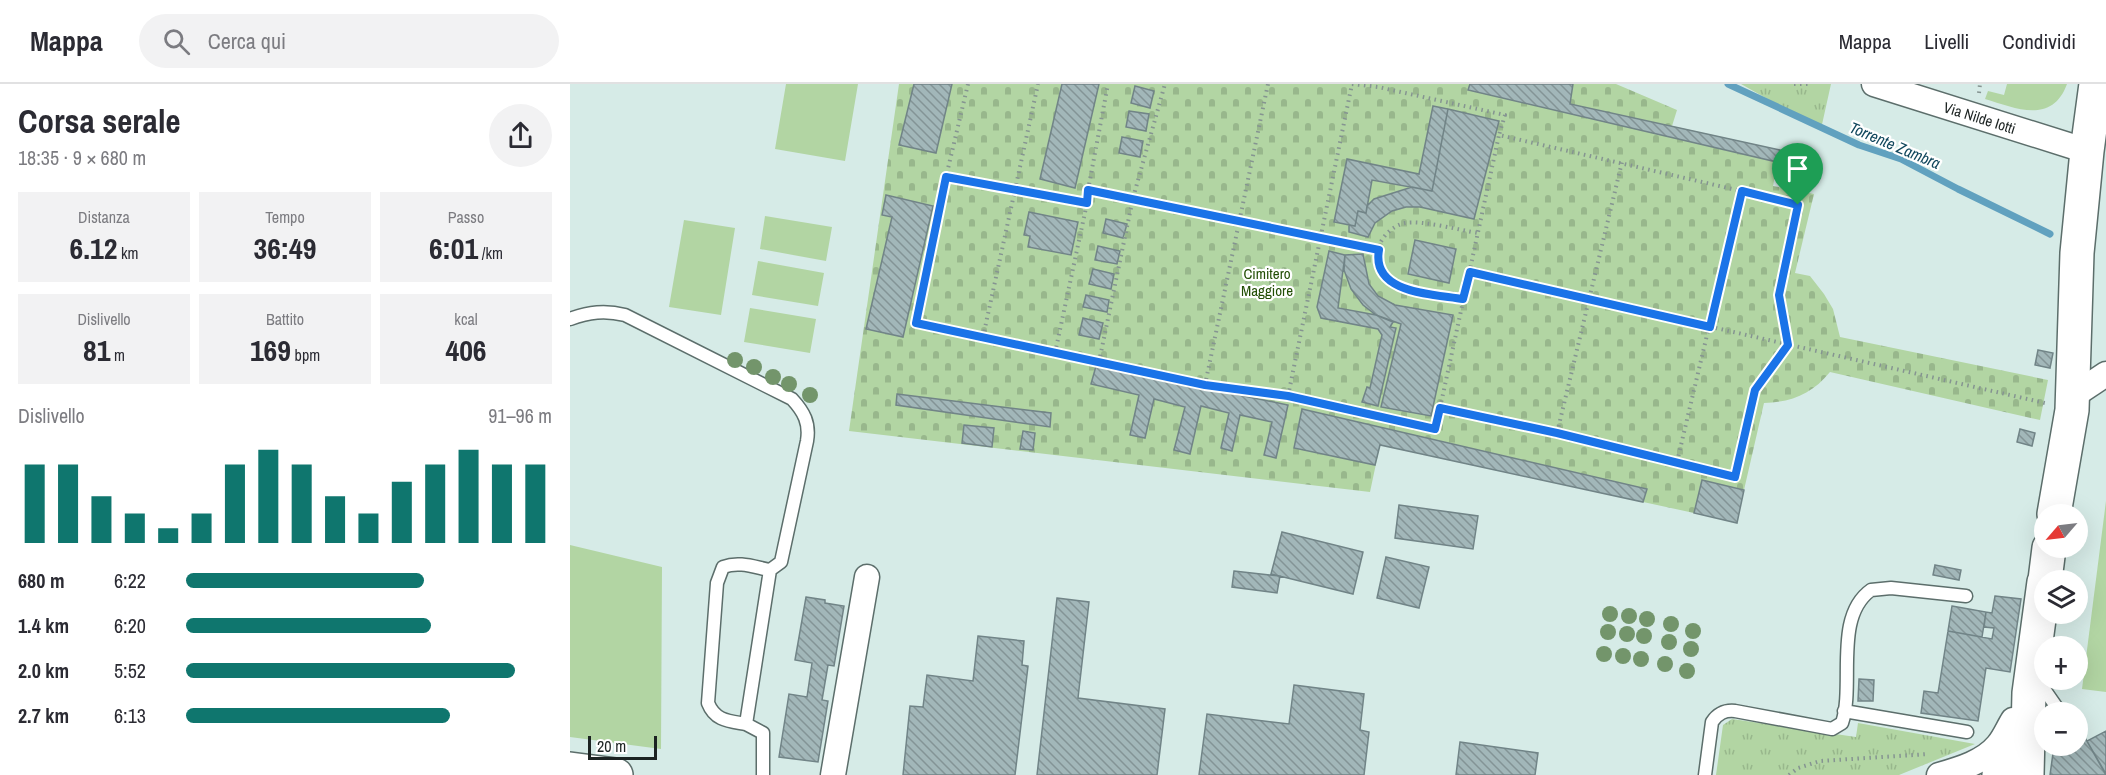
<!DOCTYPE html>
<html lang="it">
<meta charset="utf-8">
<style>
:root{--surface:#fff;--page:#f2f2f3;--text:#2b2b33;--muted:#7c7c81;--line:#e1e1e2;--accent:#0f766e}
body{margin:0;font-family:"Archivo Narrow",sans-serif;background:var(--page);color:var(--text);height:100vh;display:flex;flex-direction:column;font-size:22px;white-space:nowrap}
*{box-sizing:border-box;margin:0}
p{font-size:20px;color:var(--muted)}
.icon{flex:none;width:33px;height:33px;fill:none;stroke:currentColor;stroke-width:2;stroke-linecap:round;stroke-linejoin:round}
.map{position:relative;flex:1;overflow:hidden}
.panel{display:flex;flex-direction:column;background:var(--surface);width:570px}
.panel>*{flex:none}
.needle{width:39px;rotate:242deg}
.fabs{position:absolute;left:1464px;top:420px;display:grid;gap:12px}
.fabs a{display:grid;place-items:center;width:54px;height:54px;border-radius:50%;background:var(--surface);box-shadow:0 6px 24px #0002;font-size:30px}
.scale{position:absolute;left:18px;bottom:15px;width:69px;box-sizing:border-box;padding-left:6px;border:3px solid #1c2322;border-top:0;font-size:16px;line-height:21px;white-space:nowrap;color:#1c2322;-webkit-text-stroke:4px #fff;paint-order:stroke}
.pin{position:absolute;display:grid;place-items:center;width:51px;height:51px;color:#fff;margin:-62px -26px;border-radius:50% 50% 50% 0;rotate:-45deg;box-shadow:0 0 6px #0007}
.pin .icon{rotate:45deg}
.round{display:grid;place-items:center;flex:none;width:63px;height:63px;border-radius:32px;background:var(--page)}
.summary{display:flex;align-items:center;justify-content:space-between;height:102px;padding:0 18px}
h1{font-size:33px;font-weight:800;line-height:45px}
.figures{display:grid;grid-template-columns:repeat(3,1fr);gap:9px;height:102px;padding:6px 18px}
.figures div{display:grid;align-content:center;border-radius:0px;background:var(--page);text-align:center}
.figures b{font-size:30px;font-weight:800}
.figures small{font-size:16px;font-weight:400}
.figures p{font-size:16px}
.chart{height:168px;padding:12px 18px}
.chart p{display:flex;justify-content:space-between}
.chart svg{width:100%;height:108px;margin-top:6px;stroke:var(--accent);stroke-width:6}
ul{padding:0 18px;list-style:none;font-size:20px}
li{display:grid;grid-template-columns:96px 72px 1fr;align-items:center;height:45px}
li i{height:15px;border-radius:8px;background:var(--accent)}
header{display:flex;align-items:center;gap:36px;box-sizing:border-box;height:84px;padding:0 30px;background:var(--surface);border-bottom:2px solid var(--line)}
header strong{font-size:28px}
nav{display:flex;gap:33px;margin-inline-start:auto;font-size:21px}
.search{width:420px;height:54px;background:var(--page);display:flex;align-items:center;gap:15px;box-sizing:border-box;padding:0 21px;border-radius:33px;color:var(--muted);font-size:22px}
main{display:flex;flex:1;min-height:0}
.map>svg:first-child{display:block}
</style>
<header>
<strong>Mappa</strong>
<div class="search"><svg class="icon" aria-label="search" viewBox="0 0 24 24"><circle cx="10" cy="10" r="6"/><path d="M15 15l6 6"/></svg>Cerca qui</div>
<nav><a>Mappa</a><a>Livelli</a><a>Condividi</a></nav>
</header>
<main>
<section class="panel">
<div class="summary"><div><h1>Corsa serale</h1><p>18:35 · 9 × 680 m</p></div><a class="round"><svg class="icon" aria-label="share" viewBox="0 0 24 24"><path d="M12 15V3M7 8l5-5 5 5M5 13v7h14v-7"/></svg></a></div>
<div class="figures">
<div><p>Distanza</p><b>6.12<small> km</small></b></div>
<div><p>Tempo</p><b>36:49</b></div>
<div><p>Passo</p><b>6:01<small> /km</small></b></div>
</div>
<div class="figures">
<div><p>Dislivello</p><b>81<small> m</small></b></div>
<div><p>Battito</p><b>169<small> bpm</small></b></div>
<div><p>kcal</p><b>406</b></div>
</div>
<div class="chart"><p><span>Dislivello</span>91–96 m</p>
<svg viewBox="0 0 160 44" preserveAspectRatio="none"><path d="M5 44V12M15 44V12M25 44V25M35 44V32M45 44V38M55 44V32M65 44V12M75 44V6M85 44V12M95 44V25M105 44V32M115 44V19M125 44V12M135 44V6M145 44V12M155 44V12"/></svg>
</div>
<ul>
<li><b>680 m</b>6:22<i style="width:65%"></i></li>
<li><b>1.4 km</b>6:20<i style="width:67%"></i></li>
<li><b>2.0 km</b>5:52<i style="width:90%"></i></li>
<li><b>2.7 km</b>6:13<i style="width:72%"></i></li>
</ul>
</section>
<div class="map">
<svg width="1536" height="691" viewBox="0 0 1536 691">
<defs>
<pattern id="cemetery-stones" width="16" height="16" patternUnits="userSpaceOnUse" patternTransform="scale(1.5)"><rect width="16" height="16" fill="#b2d5a3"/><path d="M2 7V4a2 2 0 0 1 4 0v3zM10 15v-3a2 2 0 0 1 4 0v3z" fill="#98b78c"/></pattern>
<pattern id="park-tufts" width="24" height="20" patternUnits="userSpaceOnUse" patternTransform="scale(1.5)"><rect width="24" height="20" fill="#b2d5a3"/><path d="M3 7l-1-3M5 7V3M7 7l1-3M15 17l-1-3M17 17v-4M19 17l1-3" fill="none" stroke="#98b78c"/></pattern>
<pattern id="building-back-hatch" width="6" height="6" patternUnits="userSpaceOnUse" patternTransform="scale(1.5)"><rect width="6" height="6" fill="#a2b7b9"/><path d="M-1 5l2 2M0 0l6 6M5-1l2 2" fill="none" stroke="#839496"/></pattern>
</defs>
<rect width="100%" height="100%" fill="#d6ebe7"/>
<path fill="#b2d5a3" d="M216,0H288L275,77L205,65Z
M1437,0H1497C1482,41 1445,24 1415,15L1418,7L1434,11Z
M195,132L262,143L256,177L190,165Z
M114,136L165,144L151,231L99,223Z
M188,177L254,189L248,222L182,211Z
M180,224L246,235L240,269L174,258Z
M1536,417V608L1512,605Z
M0,461L92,483L91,665L0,653Z"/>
<path fill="url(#cemetery-stones)" d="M329,0H1046L1107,26L1102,42L1210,66L1203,102L1244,110L1225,189L1240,192L1254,210L1263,225L1270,253L1478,296L1470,336L1260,288C1242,310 1222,318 1194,319L1174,406L1132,396L1124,429L810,361L800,408L279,347Z"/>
<path fill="url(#park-tufts)" d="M1171,0H1261L1251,45Z
M1162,635L1286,653L1288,639L1405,660L1329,691H1146L1153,641Z"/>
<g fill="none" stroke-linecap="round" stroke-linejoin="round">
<path stroke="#61a1bf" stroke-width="7" d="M1158,0L1289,61L1331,75L1388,105L1480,150"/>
</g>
<path fill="url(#building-back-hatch)" stroke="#718487" stroke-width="1.5" d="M344,0H382L366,69L329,61Z
M492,0H529L505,104L470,95Z
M900,0H1003L1000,20L1210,66L1207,78L898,6Z
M565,2L584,7L580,24L561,19Z
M863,22L878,25L862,107L802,96L796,129L788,127L785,142L764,138L777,75L849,90Z
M878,25L929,37L904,135L850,123H836L822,127L805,139L798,153L779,148V141L785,142L788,127L796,129L797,122L804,115L842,103L862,107Z
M559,27L579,30L576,47L556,43Z
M552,53L573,57L570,73L549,69Z
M316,111L363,122L333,253L296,245L322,133L312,131Z
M459,128L508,138L501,171L458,163L460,152L454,151Z
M536,135L557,140L553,154L533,149Z
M845,156L886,165L879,199L838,190Z
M528,162L550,167L547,180L525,176Z
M759,167L775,171L768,224L806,231L823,238L820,243L826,244L808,322L792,318L797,303L800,304L812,251L808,245L751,234L747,223Z
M793,170L799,200L808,212L825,221L883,231L861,332L811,323L831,240L806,231L793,221L781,205L774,186L775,171Z
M523,185L544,190L541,205L519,200Z
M516,211L539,216L537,228L513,223Z
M513,234L533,239L529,255L509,251Z
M1468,266L1483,269L1480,284L1465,281Z
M526,282L718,321L706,374L694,371L702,338L670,331L662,367L651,364L659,329L631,322L620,370L604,366L615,323L584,315L575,354L560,351L569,311L521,300Z
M327,310L481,329L480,343L326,321Z
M732,325L1077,405L1073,418L810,361L805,381L724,364Z
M394,341L424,344L422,363L392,359Z
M1450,345L1465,349L1462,362L1447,358Z
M453,347L465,349L463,366L450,365Z
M1132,396L1174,406L1167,439L1124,429Z
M829,421L908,432L903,465L825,454Z
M712,448L793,468L783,510L701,490Z
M816,473L859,483L849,524L807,514Z
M1365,481L1391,486L1389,496L1363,491Z
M664,487L710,492L707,509L662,503Z
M1425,512L1451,515L1440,588L1416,584L1408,637L1351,629L1354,607L1368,609L1378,547L1422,555L1424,544L1414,543L1416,528L1422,529Z
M236,513L255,516V519L274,522L264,582L258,581L252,616L258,617L248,678L209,673L219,610L237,613L242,579L225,576Z
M487,514L519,518L508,614L595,625L587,691H467Z
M1382,522L1416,528L1412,553L1378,547Z
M408,552L454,557L452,581L458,582L445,691H333L340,622L353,623L357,591L403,597Z
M1289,595L1304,596L1303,617H1288Z
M724,601L794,610L790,646L799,648L794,691H629L637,630L719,640Z
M1536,647V690L1517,657Z
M1508,651L1514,652L1536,691H1480L1484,662H1508Z
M890,658L968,669L965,691H886Z"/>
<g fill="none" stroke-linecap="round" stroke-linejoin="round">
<defs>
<path id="lane" d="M0,235C19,228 35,226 55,231L222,315C234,328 240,339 237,357L211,478L200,486L176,640L193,649V691
M1467,595L1490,628
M1274,627L1397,648
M176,640C159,637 145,637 138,619L147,499L153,483C169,477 184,483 200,486
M1135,691L1142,638C1148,629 1155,626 1165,627L1262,645L1272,639C1285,601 1263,533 1301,506L1321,504L1396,512"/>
<g id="street">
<path id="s1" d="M1304,0L1517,67"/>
<path d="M1503,312L1536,290"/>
<path d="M263,691L297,493"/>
<path d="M1369,691C1390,685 1414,678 1428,661C1434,654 1438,644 1443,636"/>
</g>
<path id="secondary" d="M1484,430L1502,326L1507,169L1517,67L1526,0
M1475,496L1479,464
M0,685L46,691
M1429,691L1439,674L1450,639
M1457,691L1459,609L1474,498"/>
</defs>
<use href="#lane" stroke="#5c6e6b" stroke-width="15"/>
<use href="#street" stroke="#5c6e6b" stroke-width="27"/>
<use href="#secondary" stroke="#5c6e6b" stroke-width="36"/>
<path stroke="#859491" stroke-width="4" stroke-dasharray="1.5 4.5" stroke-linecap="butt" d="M398,0L376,93L346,239L635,301L698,0
M782,0L808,3L935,31L929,51
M1224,0H1239
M1409,9L1410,0
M376,93L517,119L518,106L809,166
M518,106L538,0
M900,188L1475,319
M893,215C863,210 797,210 809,162C813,151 824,141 835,139C852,136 889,146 908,149
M413,253L468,0
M485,269L517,119
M529,278L563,114L595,0
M635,301L718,312L782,0
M718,312L865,345L870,324
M987,349L870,324L929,51L1171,107L1107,378L987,349L1052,78
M1107,378L1165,393L1185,306L1218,260L1209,211L1228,121L1171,107
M1219,691L1228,684L1250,677L1359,670"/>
<use href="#lane" stroke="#fff" stroke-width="12"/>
<use href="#street" stroke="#fff" stroke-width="24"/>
<use href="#secondary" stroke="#fff" stroke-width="33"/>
</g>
<g fill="#73956b">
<circle cx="165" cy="276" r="8"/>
<circle cx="184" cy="283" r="8"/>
<circle cx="203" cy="293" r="8"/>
<circle cx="219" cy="300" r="8"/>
<circle cx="240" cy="311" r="8"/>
<circle cx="1040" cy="530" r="8"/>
<circle cx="1059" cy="532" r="8"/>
<circle cx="1077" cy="535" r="8"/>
<circle cx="1101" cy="540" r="8"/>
<circle cx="1123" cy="547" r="8"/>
<circle cx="1038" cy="548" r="8"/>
<circle cx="1057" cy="550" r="8"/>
<circle cx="1074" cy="552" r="8"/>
<circle cx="1099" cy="558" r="8"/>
<circle cx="1121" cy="565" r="8"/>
<circle cx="1034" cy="570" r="8"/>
<circle cx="1053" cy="572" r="8"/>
<circle cx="1071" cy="575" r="8"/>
<circle cx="1095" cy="580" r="8"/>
<circle cx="1117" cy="587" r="8"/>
</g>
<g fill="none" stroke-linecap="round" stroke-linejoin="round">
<defs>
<path id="route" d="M376,93L517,119L518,106L809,166C801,210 864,210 893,215L900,188L1140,243L1172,107L1228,121L1209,211L1218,261L1185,306L1165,393L987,349L870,324L865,345L718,312L635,301L346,239Z"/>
</defs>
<use href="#route" stroke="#fff" stroke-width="12"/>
<use href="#route" stroke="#1a73e8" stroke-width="8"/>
</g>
<g text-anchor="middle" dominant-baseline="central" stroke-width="4.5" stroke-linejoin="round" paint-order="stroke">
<g font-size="15" fill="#1c2322" stroke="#fff">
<text stroke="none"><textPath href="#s1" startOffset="111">Via Nilde Iotti</textPath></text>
</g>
<g font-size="15" fill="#224e05" stroke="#fff">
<text x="697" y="189">Cimitero<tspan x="697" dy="17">Maggiore</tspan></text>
</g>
<g font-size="16" font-style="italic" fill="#11475d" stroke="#fff">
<text transform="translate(1325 61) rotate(23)">Torrente Zambra</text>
</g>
</g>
</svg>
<div class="fabs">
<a><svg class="needle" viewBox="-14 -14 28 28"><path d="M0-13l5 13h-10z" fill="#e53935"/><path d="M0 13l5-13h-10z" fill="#7c7c81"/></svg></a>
<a><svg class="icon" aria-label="layers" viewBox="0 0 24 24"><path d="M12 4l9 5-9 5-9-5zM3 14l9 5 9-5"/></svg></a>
<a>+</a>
<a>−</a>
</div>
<div class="scale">20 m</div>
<div class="pin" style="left:1228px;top:121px;background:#1e9e55"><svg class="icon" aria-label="arrive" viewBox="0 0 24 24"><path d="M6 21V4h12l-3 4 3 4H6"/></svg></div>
</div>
</main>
